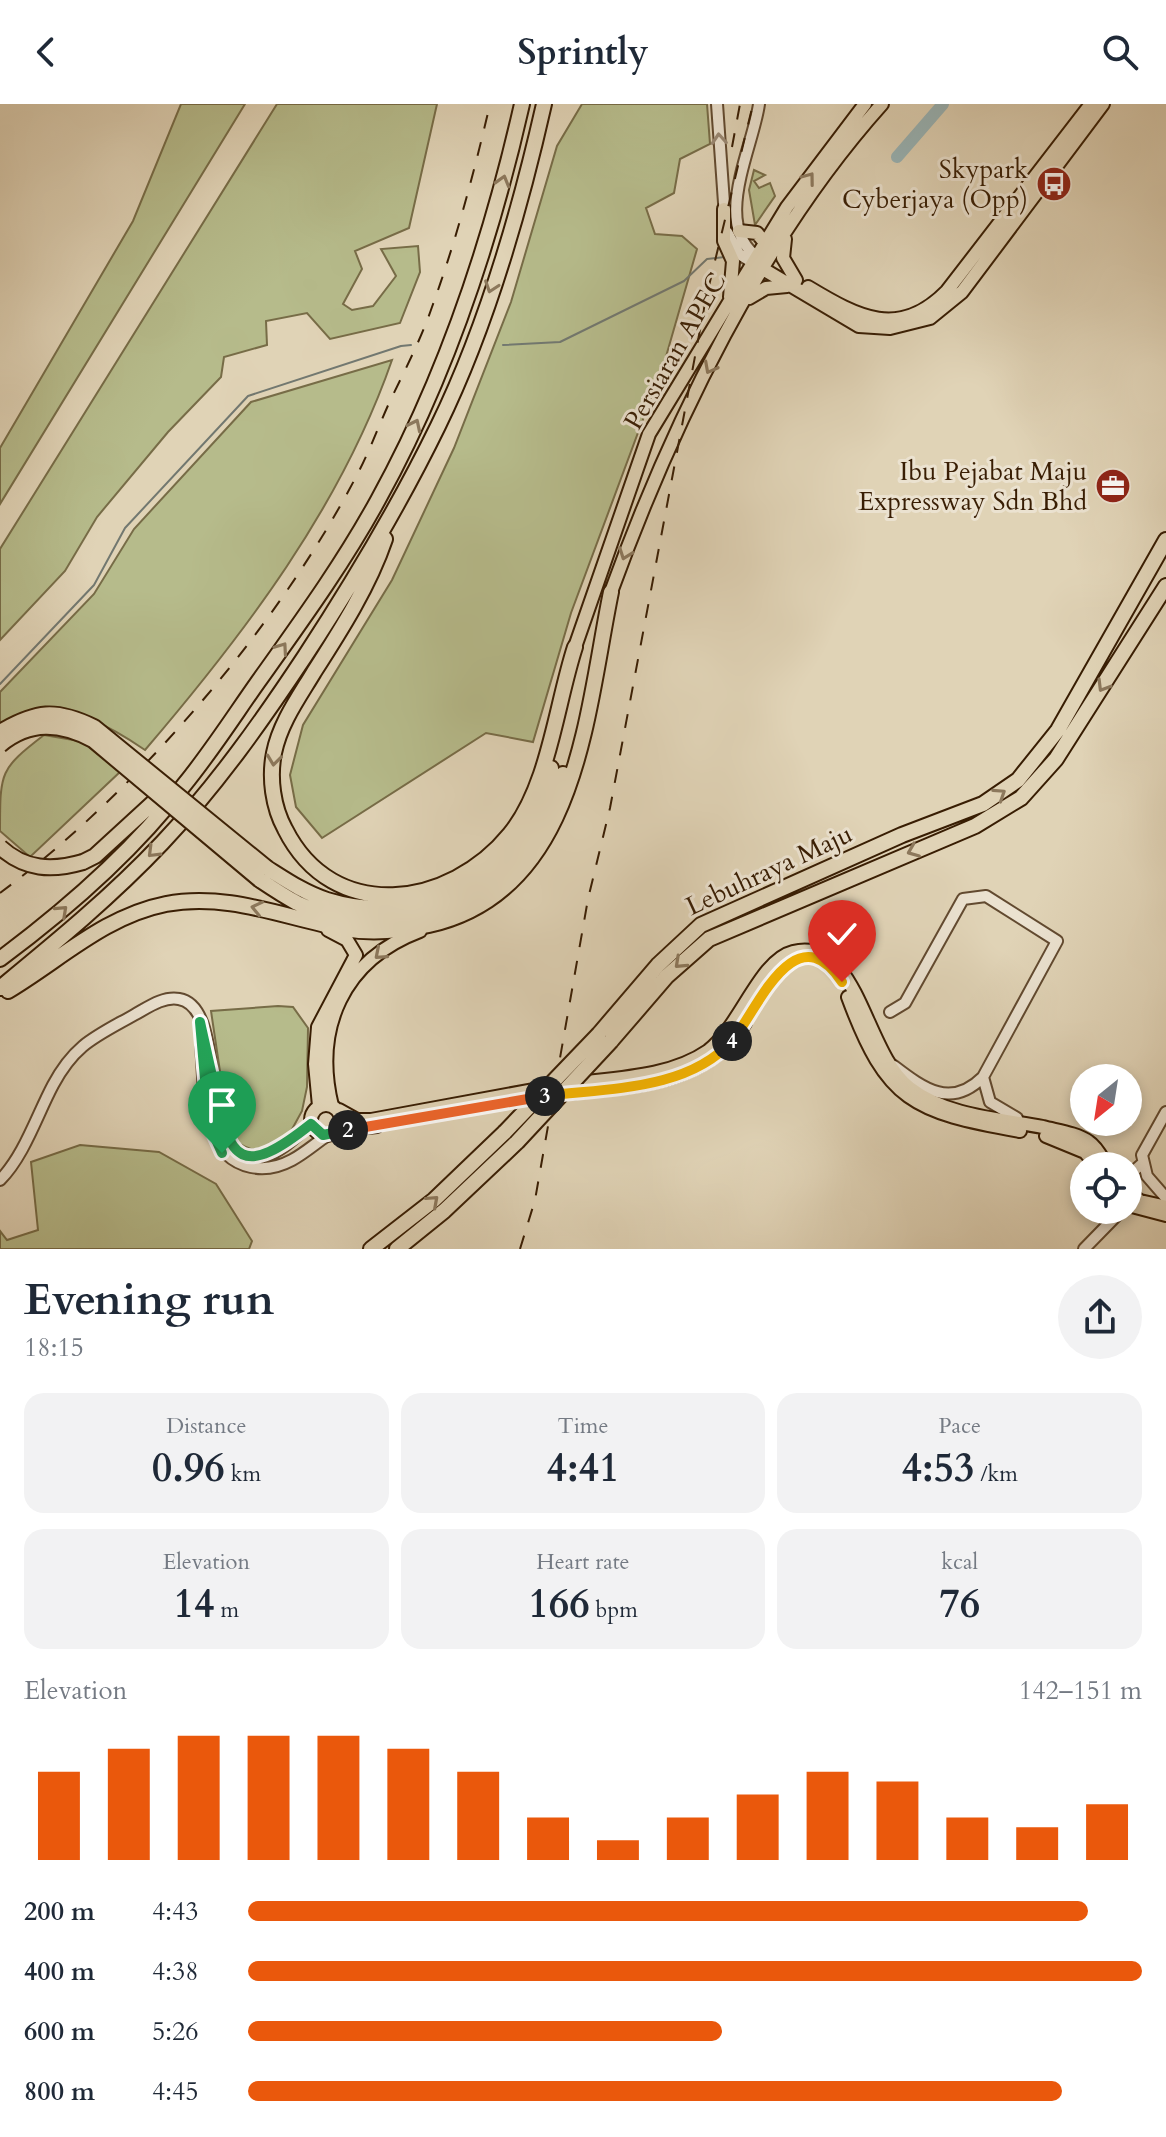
<!DOCTYPE html>
<meta charset="utf-8">
<style>
:root{--surface:#fff;--page:#f2f2f3;--text:#1f2937;--muted:#747a83;--accent:#ea580c}
body{margin:0;font-family:Cardo,serif;background:var(--page);color:var(--text);height:100vh;display:flex;flex-direction:column;font-size:30px;white-space:nowrap}
*{box-sizing:border-box;margin:0}
p{font-size:26px;color:var(--muted)}
.icon{flex:none;width:44px;height:44px;fill:none;stroke:currentColor;stroke-width:2;stroke-linecap:round;stroke-linejoin:round}
.map{position:relative;height:1145px;overflow:hidden}
.side{display:flex;flex-direction:column;background:var(--surface);flex:1}
.side>*{flex:none}
.needle{width:52px;rotate:210deg}
.controls{position:absolute;left:1070px;top:960px;display:grid;gap:16px}
.controls a{display:grid;place-items:center;width:72px;height:72px;border-radius:50%;background:var(--surface);box-shadow:0 4px 12px #0003;font-size:40px}
.pin{position:absolute;display:grid;place-items:center;width:68px;height:68px;color:#fff;margin:-82px -34px;border-radius:50% 50% 50% 0;rotate:-45deg;box-shadow:0 0 8px #0007}
.pin .icon{rotate:45deg}
.km{position:absolute;width:40px;height:40px;margin:-20px;border-radius:50%;background:#222;color:#fff;font-size:22px;line-height:40px;text-align:center}
.round{display:grid;place-items:center;flex:none;width:84px;height:84px;border-radius:42px;background:var(--page)}
.headline{display:flex;align-items:center;justify-content:space-between;height:136px;padding:0 24px}
h1{font-size:44px;font-weight:600;line-height:60px}
.stats{display:grid;grid-template-columns:repeat(3,1fr);gap:12px;height:136px;padding:8px 24px}
.stats div{display:grid;align-content:center;border-radius:20px;background:var(--page);text-align:center}
.stats b{font-size:40px;font-weight:600}
.stats small{font-size:22px;font-weight:400}
.stats p{font-size:22px}
.chart{height:224px;padding:16px 24px}
.chart p{display:flex;justify-content:space-between}
.chart svg{width:100%;height:144px;margin-top:8px;stroke:var(--accent);stroke-width:6}
ul{padding:0 24px;list-style:none;font-size:26px}
li{display:grid;grid-template-columns:128px 96px 1fr;align-items:center;height:60px}
li i{height:20px;border-radius:10px;background:var(--accent)}
header{display:flex;justify-content:space-between;align-items:center;height:104px;padding:0 24px;background:var(--surface);font-size:36px;font-weight:600}
.map>svg:first-child{display:block}
</style>
<header><svg class="icon" aria-label="back" viewBox="0 0 24 24"><path d="M15 5l-7 7 7 7"/></svg>Sprintly<svg class="icon" aria-label="search" viewBox="0 0 24 24"><circle cx="10" cy="10" r="6"/><path d="M15 15l6 6"/></svg></header>
<div class="map">
<svg width="1166" height="1145" viewBox="0 0 1166 1145">
<rect width="100%" height="100%" fill="#e0d3b6"/>
<filter id="stains"><feTurbulence type="fractalNoise" baseFrequency=".0025" numOctaves="4"/><feColorMatrix values="0 0 0 0 .2 0 0 0 0 .09 0 0 0 0 .02 0 0 0 .5 -.17"/></filter>
<radialGradient id="worn" r=".72"><stop offset=".6" stop-color="#630" stop-opacity="0"/><stop offset="1" stop-color="#630" stop-opacity=".3"/></radialGradient>
<path fill="#b6bb8b" stroke="#776c47" stroke-width="2" d="M181,0H245L0,400V344L133,117Z
M277,0H437L409,124L355,147L362,165L343,200L352,206L373,202L396,172L381,145L418,142L420,168L400,219L330,235L307,209L266,217L267,241L224,253L221,273L168,328L97,413L65,467L0,536V445Z
M582,0H707L710,40L680,55L674,89L646,104L655,130L682,132L697,145L665,256L571,509L533,638L486,629L322,734L296,703L290,671L303,621L392,476L454,344L511,198L557,42Z
M754,66L765,71L754,77L759,84L770,79L775,92L755,121L749,86Z
M392,256C341,403 245,529 145,646C117,627 64,594 28,607C18,610 9,618 0,623V588L94,490L134,425L251,298Z
M44,631L85,638L122,666L30,753L0,727C0,667 0,665 44,631Z
M278,902L293,903L308,924L307,983L302,1007L291,1027L265,1047C248,1046 239,1042 229,1028L211,907Z
M80,1041L159,1048L216,1080L252,1137L249,1145H0V1127L7,1136L38,1126L31,1058Z"/>
<g fill="none" stroke-linecap="round" stroke-linejoin="round">
<path stroke="#727870" stroke-width="2" d="M503,241L560,238L684,177L707,155L725,153
M0,580L94,481L125,424L248,292L401,242L411,241"/>
<path stroke="#99b5b8" stroke-width="12" d="M897,53L943,0"/>
<defs>
<path id="minor" d="M717,0L725,113
M759,0C753,45 709,125 762,156
M727,128L739,150L758,162
M890,908L905,899L963,795L986,792L1057,837L983,973C951,1005 924,985 894,962
M201,941C205,982 199,1052 251,1063C265,1066 279,1063 292,1056C305,1049 316,1039 328,1031
M983,973L990,998L1017,1014
M1166,1008L1142,1051L1147,1072L1166,1094
M1128,1072L1143,1059
M0,1076C24,1052 37,1011 53,981C75,940 95,933 134,911C147,904 163,892 179,895C233,904 190,1073 267,1051C283,1047 298,1030 311,1020
M1084,1145L1122,1106"/>
<path id="major" d="M724,105V137L733,157L730,193
M739,127L757,129L765,139
M785,135L783,154L796,176
M763,165L859,222L890,224L930,214L962,188L1103,0
M808,183C858,213 899,236 947,187L1091,0
M749,194L766,184L787,182
M611,488C672,320 762,134 882,0
M575,543L649,330L787,103L865,0
M848,893C887,998 913,1008 1020,1027
M568,980C614,974 669,974 708,947C740,923 760,856 793,848C859,832 864,950 910,984C946,1012 1000,1015 1043,1023C1058,1027 1076,1029 1089,1038C1097,1043 1102,1054 1107,1062
M557,990C623,982 706,984 745,919
M311 1016a15 15 0 1 1 30 0a15 15 0 1 1-30 0Z
M319,1002L315,960L318,923L356,851L347,836L328,826
M332,1002C313,924 343,856 420,827
M339,1006L357,1016H371L550,983
M338,1026L377,1022
M1046,1032L1085,1048L1097,1062
M1128,1089L1140,1097L1166,1103
M1128,1101L1166,1111"/>
<path id="highway" d="M385,435C369,482 341,526 314,568C299,593 280,619 274,649C269,674 273,703 285,725C333,821 450,804 510,730C549,682 556,601 575,543
M83,758L95,752L167,686
M267,764C286,776 305,789 327,796C430,828 525,765 551,664
M260,776C272,784 284,792 297,799C318,809 346,814 369,815C464,820 535,759 563,670
M0,855C67,805 133,748 184,681C211,648 234,612 258,578C300,519 343,460 378,396C446,273 491,137 522,0
M0,884C56,838 112,792 162,739C216,682 262,617 305,552C354,477 399,402 438,322C486,224 520,106 544,0
M8,887C60,856 105,812 166,800C228,788 285,814 345,825C373,830 401,827 429,821C578,788 586,609 611,488
M599,930L658,861L701,821L902,731L983,700L1018,676L1058,626L1166,436
M611,937L667,872L709,835L975,722L1021,694L1056,655L1166,482
M371,1145L434,1096L505,1028
M397,1145L444,1107L517,1038"/>
</defs>
<use href="#minor" stroke="#624a30" stroke-width="14"/>
<use href="#major" stroke="#381d03" stroke-width="16"/>
<use href="#highway" stroke="#381d03" stroke-width="18"/>
<use href="#minor" stroke="#ebe2d0" stroke-width="10"/>
<use href="#major" stroke="#e0d3b6" stroke-width="12"/>
<use href="#highway" stroke="#e0d3b6" stroke-width="14"/>
<path stroke="#381d03" stroke-width="2" stroke-dasharray="14 14" stroke-linecap="butt" d="M732,43L740,0
M0,789C138,687 279,522 358,369C370,346 379,321 390,297C405,266 421,235 432,203C456,137 474,69 490,0
M520,1145L535,1096L588,795L610,704L706,194L753,0"/>
<defs>
<path id="highway-bridge" d="M0,628C36,607 55,604 94,623L267,764
M0,641C30,616 61,619 93,636L260,776
M0,743C25,766 52,767 83,758
M505,1028L599,930
M517,1038L611,937"/>
</defs>
<use href="#highway-bridge" stroke="#381d03" stroke-width="18" stroke-linecap="butt"/>
<use href="#highway-bridge" stroke="#e0d3b6" stroke-width="14"/>
</g>
<defs><path id="oneway-chevron" d="M-2-3.5L2.5 0L-2 3.5" fill="none" stroke-width="1.6" stroke-linecap="round" stroke-linejoin="round" transform="scale(2)"/></defs>
<use stroke="#9a8974" href="#oneway-chevron" transform="translate(719 35) rotate(-94)"/>
<g stroke="#8c785c">
<use href="#oneway-chevron" transform="translate(809 74) rotate(-53)"/>
<use href="#oneway-chevron" transform="translate(503 77) rotate(-74)"/>
<use href="#oneway-chevron" transform="translate(491 183) rotate(109)"/>
<use href="#oneway-chevron" transform="translate(710 264) rotate(118)"/>
<use href="#oneway-chevron" transform="translate(415 321) rotate(-64)"/>
<use href="#oneway-chevron" transform="translate(625 450) rotate(110)"/>
<use href="#oneway-chevron" transform="translate(282 544) rotate(-55)"/>
<use href="#oneway-chevron" transform="translate(1103 582) rotate(121)"/>
<use href="#oneway-chevron" transform="translate(274 656) rotate(97)"/>
<use href="#oneway-chevron" transform="translate(1000 690) rotate(-33)"/>
<use href="#oneway-chevron" transform="translate(913 747) rotate(158)"/>
<use href="#oneway-chevron" transform="translate(153 748) rotate(135)"/>
<use href="#oneway-chevron" transform="translate(257 804) rotate(-167)"/>
<use href="#oneway-chevron" transform="translate(62 807) rotate(-43)"/>
<use href="#oneway-chevron" transform="translate(380 850) rotate(139)"/>
<use href="#oneway-chevron" transform="translate(680 859) rotate(137)"/>
<use href="#oneway-chevron" transform="translate(433 1097) rotate(-42)"/>
</g>
<g fill="none" stroke-linecap="round" stroke-linejoin="round">
<defs>
<path id="split-1" d="M214,981L200,918L209,1020L222,1049"/>
<path id="split-2" d="M214,981C229,1060 243,1074 311,1020L323,1031L348,1026"/>
<path id="split-3" d="M348,1026L545,992"/>
<path id="split-4" d="M545,992C606,984 687,987 732,937"/>
<path id="split-5" d="M732,937C757,907 795,807 842,878"/>
</defs>
<use href="#split-1" stroke="#fff" stroke-width="16"/>
<use href="#split-2" stroke="#fff" stroke-width="16"/>
<use href="#split-3" stroke="#fff" stroke-width="16"/>
<use href="#split-4" stroke="#fff" stroke-width="16"/>
<use href="#split-5" stroke="#fff" stroke-width="16"/>
<use href="#split-1" stroke="#22a559" stroke-width="10"/>
<use href="#split-2" stroke="#22a559" stroke-width="10"/>
<use href="#split-3" stroke="#f0652b" stroke-width="10"/>
<use href="#split-4" stroke="#f5b400" stroke-width="10"/>
<use href="#split-5" stroke="#f5b400" stroke-width="10"/>
</g>
<defs>
<symbol id="bus-disc" viewBox="-11 -11 22 22"><circle r="9.5" fill="#8f2418" stroke="#ebe2d0"/><path d="M-5-6H5V4H4V6H2V4H-2V6H-4V4H-5ZM-3.5-4V0h7V-4ZM-3.5 1.2v1.5H-2V1.2ZM2 1.2v1.5H3.5V1.2Z" fill="#fff"/></symbol>
<symbol id="office-disc" viewBox="-11 -11 22 22"><circle r="9.5" fill="#8f2418" stroke="#ebe2d0"/><path d="M-6-3h4V-5.5h4V-3h4V5H-6ZM-1-4.5V-3h2v-1.5ZM-6 0V1H6V0Z" fill="#fff"/></symbol>
</defs>
<g fill-rule="evenodd">
<use href="#bus-disc" x="1034" y="60" width="40" height="40"/>
<use href="#office-disc" x="1093" y="362" width="40" height="40"/>
</g>
<g text-anchor="middle" dominant-baseline="central" stroke-width="6" stroke-linejoin="round" paint-order="stroke">
<g font-size="26" fill="#381d03" stroke="#ebe2d0" text-anchor="end">
<text x="1028" y="65">Skypark<tspan x="1028" dy="30">Cyberjaya (Opp)</tspan></text>
<text x="1087" y="367">Ibu Pejabat Maju<tspan x="1087" dy="30">Expressway Sdn Bhd</tspan></text>
</g>
<g font-size="26" fill="#381d03" stroke="#ebe2d0">
<text transform="translate(675 247) rotate(-60)">Persiaran APEC</text>
<text transform="translate(769 766) rotate(-25)">Lebuhraya Maju</text>
</g>
</g>
<rect width="100%" height="100%" filter="url(#stains)"/>
<rect width="100%" height="100%" fill="url(#worn)"/>
</svg>
<div class="controls">
<a><svg class="needle" viewBox="-14 -14 28 28"><path d="M0-13l5 13h-10z" fill="#e53935"/><path d="M0 13l5-13h-10z" fill="#747a83"/></svg></a>
<a><svg class="icon" aria-label="locate" viewBox="0 0 24 24"><circle cx="12" cy="12" r="6"/><path d="M12 2v4M12 18v4M2 12h4M18 12h4"/></svg></a>
</div>
<div class="pin" style="left:222px;top:1049px;background:#1e9e55"><svg class="icon" aria-label="arrive" viewBox="0 0 24 24"><path d="M6 21V4h12l-3 4 3 4H6"/></svg></div>
<div class="pin" style="left:842px;top:878px;background:#d93025"><svg class="icon" aria-label="check" viewBox="0 0 24 24"><path d="M5 12l5 5 9-10"/></svg></div>
<b class="km" style="left:348px;top:1026px">2</b>
<b class="km" style="left:545px;top:992px">3</b>
<b class="km" style="left:732px;top:937px">4</b>
</div>
<section class="side">
<div class="headline"><div><h1>Evening run</h1><p>18:15</p></div><a class="round"><svg class="icon" aria-label="share" viewBox="0 0 24 24"><path d="M12 15V3M7 8l5-5 5 5M5 13v7h14v-7"/></svg></a></div>
<div class="stats">
<div><p>Distance</p><b>0.96<small> km</small></b></div>
<div><p>Time</p><b>4:41</b></div>
<div><p>Pace</p><b>4:53<small> /km</small></b></div>
</div>
<div class="stats">
<div><p>Elevation</p><b>14<small> m</small></b></div>
<div><p>Heart rate</p><b>166<small> bpm</small></b></div>
<div><p>kcal</p><b>76</b></div>
</div>
<div class="chart"><p><span>Elevation</span>142–151 m</p>
<svg viewBox="0 0 160 44" preserveAspectRatio="none"><path d="M5 44V17M15 44V10M25 44V6M35 44V6M45 44V6M55 44V10M65 44V17M75 44V31M85 44V38M95 44V31M105 44V24M115 44V17M125 44V20M135 44V31M145 44V34M155 44V27"/></svg>
</div>
<ul>
<li><b>200 m</b>4:43<i style="width:94%"></i></li>
<li><b>400 m</b>4:38<i style="width:100%"></i></li>
<li><b>600 m</b>5:26<i style="width:53%"></i></li>
<li><b>800 m</b>4:45<i style="width:91%"></i></li>
</ul>
</section>
